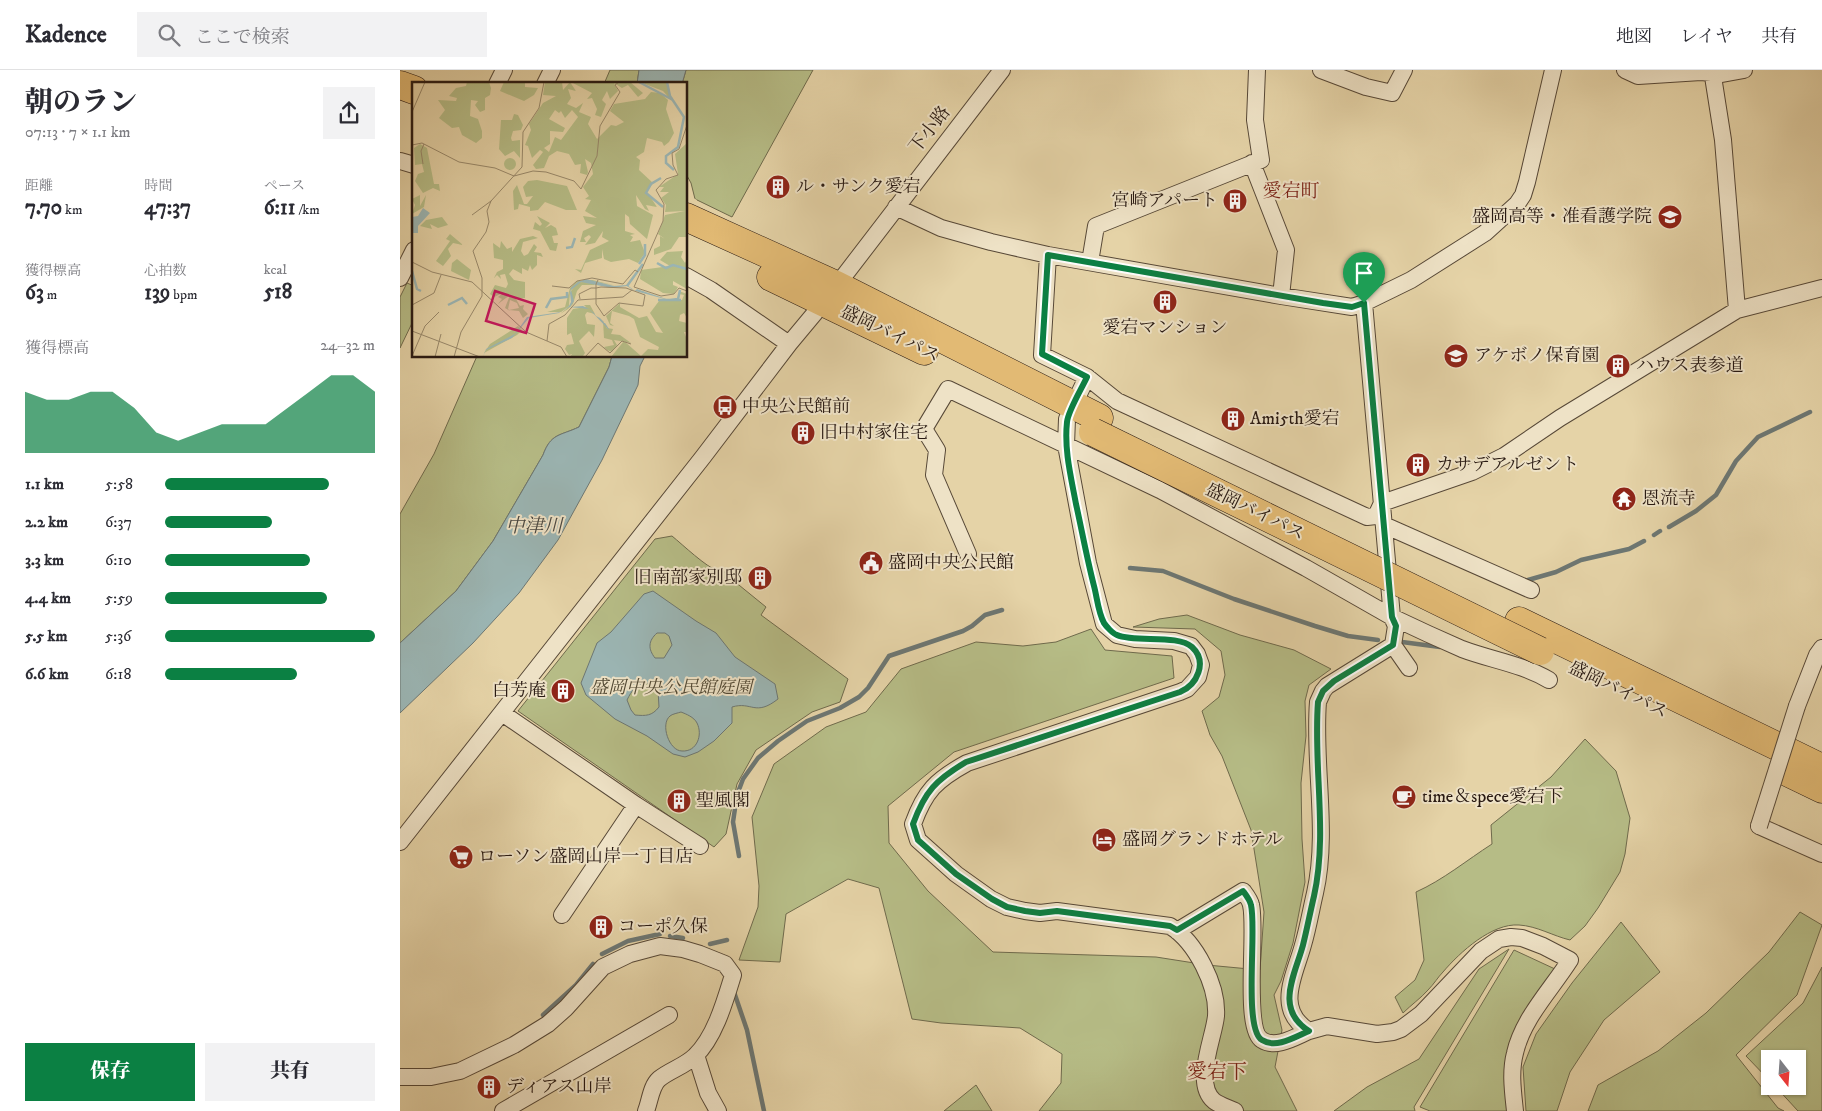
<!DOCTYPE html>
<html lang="ja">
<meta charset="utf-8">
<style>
:root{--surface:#fff;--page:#f2f2f3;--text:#2b2b33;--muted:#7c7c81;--line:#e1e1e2;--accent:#0b8043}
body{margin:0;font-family:"IM FELL DW Pica","Noto Serif JP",serif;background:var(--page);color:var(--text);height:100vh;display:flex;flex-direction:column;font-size:19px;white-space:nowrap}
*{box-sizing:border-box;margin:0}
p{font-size:16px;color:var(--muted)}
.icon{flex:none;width:28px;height:28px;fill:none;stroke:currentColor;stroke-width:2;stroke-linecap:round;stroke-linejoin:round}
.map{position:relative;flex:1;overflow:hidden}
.side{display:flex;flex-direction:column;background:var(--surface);width:400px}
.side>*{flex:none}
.needle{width:32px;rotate:163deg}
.buttons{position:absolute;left:1361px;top:980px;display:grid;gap:10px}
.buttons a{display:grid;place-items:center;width:45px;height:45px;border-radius:0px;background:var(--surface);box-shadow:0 1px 4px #0004;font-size:25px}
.pin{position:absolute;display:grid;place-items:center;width:42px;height:42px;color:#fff;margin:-51px -21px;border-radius:50% 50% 50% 0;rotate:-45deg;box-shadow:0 0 5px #0007}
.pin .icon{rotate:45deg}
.round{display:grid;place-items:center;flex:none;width:52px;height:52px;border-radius:0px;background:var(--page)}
.headline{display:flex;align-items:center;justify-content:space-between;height:85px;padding:0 25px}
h1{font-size:28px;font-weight:800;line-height:38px}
.figures{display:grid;grid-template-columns:repeat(3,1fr);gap:8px;height:85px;padding:5px 25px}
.figures div{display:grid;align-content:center}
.figures b{font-size:21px;font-weight:800}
.figures small{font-size:14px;font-weight:400}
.figures p{font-size:14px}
.chart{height:140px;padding:10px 25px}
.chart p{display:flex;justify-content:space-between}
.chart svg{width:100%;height:90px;margin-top:5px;fill:var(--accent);opacity:.7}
.primary-button{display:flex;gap:10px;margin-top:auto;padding:10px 25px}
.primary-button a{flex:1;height:58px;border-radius:0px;background:var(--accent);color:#fff;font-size:20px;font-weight:800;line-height:58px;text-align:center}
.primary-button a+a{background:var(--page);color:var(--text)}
ul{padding:0 25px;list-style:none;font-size:16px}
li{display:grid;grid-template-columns:80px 60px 1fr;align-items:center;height:38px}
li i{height:12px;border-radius:6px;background:var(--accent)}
header{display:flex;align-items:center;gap:30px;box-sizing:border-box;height:70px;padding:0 25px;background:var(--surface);border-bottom:1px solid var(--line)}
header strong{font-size:24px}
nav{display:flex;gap:28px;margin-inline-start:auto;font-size:18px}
.search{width:350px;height:45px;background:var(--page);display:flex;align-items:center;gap:12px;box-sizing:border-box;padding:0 18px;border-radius:0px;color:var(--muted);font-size:19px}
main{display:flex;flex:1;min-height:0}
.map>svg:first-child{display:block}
</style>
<header>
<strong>Kadence</strong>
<div class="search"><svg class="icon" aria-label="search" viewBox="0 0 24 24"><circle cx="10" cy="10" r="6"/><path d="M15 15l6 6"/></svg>ここで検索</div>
<nav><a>地図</a><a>レイヤ</a><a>共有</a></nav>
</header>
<main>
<section class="side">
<div class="headline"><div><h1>朝のラン</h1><p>07:13 · 7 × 1.1 km</p></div><a class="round"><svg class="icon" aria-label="share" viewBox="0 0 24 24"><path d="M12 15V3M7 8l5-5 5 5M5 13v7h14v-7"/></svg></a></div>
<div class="figures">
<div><p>距離</p><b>7.70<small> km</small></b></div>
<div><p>時間</p><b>47:37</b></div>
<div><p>ペース</p><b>6:11<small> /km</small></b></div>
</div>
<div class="figures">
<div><p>獲得標高</p><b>63<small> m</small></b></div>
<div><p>心拍数</p><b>139<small> bpm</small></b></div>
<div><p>kcal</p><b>518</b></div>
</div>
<div class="chart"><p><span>獲得標高</span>24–32 m</p>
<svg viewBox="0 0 160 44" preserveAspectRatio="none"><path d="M0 44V14L10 18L20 18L30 14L40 14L50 22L60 34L70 38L80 34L90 30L100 30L110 30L120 22L130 14L140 6L150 6L160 14V44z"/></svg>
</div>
<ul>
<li><b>1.1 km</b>5:58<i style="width:78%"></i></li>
<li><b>2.2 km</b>6:37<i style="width:51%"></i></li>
<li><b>3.3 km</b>6:10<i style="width:69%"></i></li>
<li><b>4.4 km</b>5:59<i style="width:77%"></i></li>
<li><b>5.5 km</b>5:36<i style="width:100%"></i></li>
<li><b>6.6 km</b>6:18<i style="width:63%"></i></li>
</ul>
<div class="primary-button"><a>保存</a><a>共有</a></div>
</section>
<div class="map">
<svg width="1422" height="1041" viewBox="0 0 1422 1041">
<rect width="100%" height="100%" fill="#e5d3a7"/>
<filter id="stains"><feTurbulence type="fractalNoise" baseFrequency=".004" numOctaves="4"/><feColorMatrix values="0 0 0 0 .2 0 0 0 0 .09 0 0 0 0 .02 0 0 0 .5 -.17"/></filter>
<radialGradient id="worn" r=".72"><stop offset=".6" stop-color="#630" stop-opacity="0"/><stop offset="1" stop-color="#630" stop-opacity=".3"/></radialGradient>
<path fill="#b6bc86" stroke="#6f6a4c" d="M210,0H239L237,14H204Z
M286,0H413L332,147L295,129L291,113L286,104V14H282Z
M7,213L14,216V249L0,278V227Z
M77,286H212L209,297L179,357C160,366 151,363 143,385L93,471L56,521L0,573V444L34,384Z
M272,466C283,475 306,497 318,501C325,503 331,501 338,505L334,511L366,537L361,545L448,609L440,632L412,642L356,680L337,714L326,764L314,777L118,641L255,469Z
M787,545L840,565L894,580L931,599L909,615L905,631L906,666L901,713L902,769L905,812L893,873L881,911L874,925L882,960L875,997L897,1041H639L661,1013L662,984L620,958L541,953L512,949L479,818L448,809L386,844L380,892L339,890L358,837L359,816L352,747L374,694L426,657L466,642L501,599L576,572L623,576L656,572L691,559L705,580L772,586L774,608L554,682L488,736L489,773L528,821L593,882L756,887L807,895L860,900L864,842L851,760L822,686L810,665L802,641L819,627L825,605L821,581L795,559L733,557L759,549Z
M1185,669L1216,701L1230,748L1225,784L1220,802L1198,838L1185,856L1170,870C1153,866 1137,856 1119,855C1092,853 1060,882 1043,902C1038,907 1034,914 1028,920C1021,928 1011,935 1003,943L995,927L1015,910L1024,890L1016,822C1043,810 1067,790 1092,774L1091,755L1151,707Z
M1400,842L1422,855L1397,925L1336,985L1378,1038L1384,1041H1188L1198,1015L1258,981L1306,943L1369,882Z
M1221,852L1260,902L1204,950L1170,1002L1157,1041H1126L1123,997L1136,964L1172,913Z
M1109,879L1014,1037L1015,1041H934L967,1017L1019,989L1079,899Z
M1114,880L1155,899L1123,945L1107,1041H1030L1020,1037Z
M1422,897V1041H1398L1375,1016H1398V989H1370V1011L1346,986L1403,933Z
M576,1015L592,1041H544Z"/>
<path fill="#9bb5b3" stroke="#6d7773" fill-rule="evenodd" d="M239,0H286L282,14H237Z
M212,286H245L240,296L238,315L202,390L158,470L119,523L73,573L0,643V573L56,521L93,471L143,385C151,363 160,366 179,357L209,297Z
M253,521L296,551L316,563L335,587L375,614L378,629C355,647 352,631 332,637V653L314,671L298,682L285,687L273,684L247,666L215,649L186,625L181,613L197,573L211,562L244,524ZM257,563H265L269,566L272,575L264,588H255C248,579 248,571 257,563ZM246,613L254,614L258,620L259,637C252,646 246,646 235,645L231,640L227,630C232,620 235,616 246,613ZM281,642C286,644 294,647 297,653C303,665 297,682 282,681C269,681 260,654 270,646C272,644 278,643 281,642Z"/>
<path fill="#e5d3a7" d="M286,124L297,130L296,160L292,186L286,183Z"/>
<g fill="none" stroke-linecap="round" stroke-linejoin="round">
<path stroke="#6d7773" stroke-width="4.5" d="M1269,457L1296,441L1316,425L1336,391L1358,367L1410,342
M1254,465L1260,461
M730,498L763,501L834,529L915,556L948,566L978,570
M1128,510L1156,502L1181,490L1229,479L1244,471
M1002,572L1040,577
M339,786L333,752L337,725L343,709L358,688L378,671L407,651L440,638L459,627L468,618L489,586L563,561L572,556L585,545L602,540
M270,866L283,868
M310,874L327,870
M202,884L228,871L260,864
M334,922L347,960L364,1041
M143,945L176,915L193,894"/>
<defs>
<path id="minor" d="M921,0L966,17L992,23L1004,0
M1225,0L1238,6L1301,2L1322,4L1344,0
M1312,0L1323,70L1337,240
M97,14L104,0
M145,14L152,0
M0,91L14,95
M852,93L886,180L881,226
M496,137L541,158L591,172L648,185L881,226L952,237L964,233L1011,210L1085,163L1117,134L1123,125L1127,112L1153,0
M648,185L642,285L687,307L717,331L967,447L976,446L982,433L1072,402L1104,386L1160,348L1337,240L1422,218
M690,192L696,156L861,90L855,50L857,0
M286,206L311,220L389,274
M0,208L14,180
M687,307L667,349L666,375L688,493L704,554L717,565L735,569L774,571L791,576L797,584L801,595L798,607L787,619L780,622L567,693C536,710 525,721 513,754L518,770L556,804L591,829L607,837L625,841L640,843L657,841L770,856C796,872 818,916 816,946C814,968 793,1013 814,1031C819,1035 829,1038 835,1041
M984,455L1131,520
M568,484L534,405L537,380L524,359L548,319L760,420L906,498L992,547L964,233
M992,547C1015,558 1039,569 1062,579C1091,590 1122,594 1149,610
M993,575L1009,598
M1397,636L1417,585L1422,578
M102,643L236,735L300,776
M1359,756L1422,784
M0,772L303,387L389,274L424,232L602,0
M162,845L236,735
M777,861L843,821C846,825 850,830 851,835C857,859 843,959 862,970C876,979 895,967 909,961C874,939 895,905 903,875C908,858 911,840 915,823C929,762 913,693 918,632L923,621L927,616L993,575L996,556L992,547
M909,961L927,956L977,964L993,962L1001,959L1021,944L1081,881L1099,869L1111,867L1122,868L1143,876L1170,890C1151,920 1123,948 1115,983C1110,1002 1113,1022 1115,1041
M296,985L308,1023L318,1041
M0,1007H31L60,1001L114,975L148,954L166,938L203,897L230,884L260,876L283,879L300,884L325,894L333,905C325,931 315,967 295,986C285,996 270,1000 259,1009C251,1016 250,1031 246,1041
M103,1041L269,945"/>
<path id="trunk" d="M0,15L14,20
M286,147L436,215L699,348
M371,207L524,281
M1119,551L1422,698
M1383,700L1422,719"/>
</defs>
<use href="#minor" stroke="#574837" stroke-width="18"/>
<use href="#trunk" stroke="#281912" stroke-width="29"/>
<use href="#minor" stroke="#eee2c6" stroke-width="16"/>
<use href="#trunk" stroke="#e2ba74" stroke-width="28"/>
<defs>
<path id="minor-bridge" d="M1359,756L1397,636"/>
<path id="trunk-bridge" d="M693,362L1140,581"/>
</defs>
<use href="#minor-bridge" stroke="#574837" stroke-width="18" stroke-linecap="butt"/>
<use href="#trunk-bridge" stroke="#281912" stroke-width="29" stroke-linecap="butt"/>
<use href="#minor-bridge" stroke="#eee2c6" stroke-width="16"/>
<use href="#trunk-bridge" stroke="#e2ba74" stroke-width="28"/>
</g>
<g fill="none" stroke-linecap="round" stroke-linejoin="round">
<defs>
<path id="route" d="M648,185L923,233L952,237L964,233L992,547L996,556L993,575L934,611L923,621L918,632C913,696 928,763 914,826C910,843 907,859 903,875C895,905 874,939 909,961C895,967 876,979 862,970C843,959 857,859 851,835C850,830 846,825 843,821L777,860L770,856L657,841L640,843L625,841L607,837L592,829L556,804L518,770L513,754C525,721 536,710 566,692L780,622C797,615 808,592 792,577C778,564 735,573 717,565C713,564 706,556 704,553C698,542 697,527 694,516C687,489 682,461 676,434C671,407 664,380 667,352C668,341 682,318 687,307L642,284Z"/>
</defs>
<use href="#route" stroke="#fff" stroke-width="10"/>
<use href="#route" stroke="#0b8043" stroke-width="6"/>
</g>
<defs>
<symbol id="building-disc" viewBox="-11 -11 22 22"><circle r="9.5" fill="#8f2418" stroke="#eee2c6"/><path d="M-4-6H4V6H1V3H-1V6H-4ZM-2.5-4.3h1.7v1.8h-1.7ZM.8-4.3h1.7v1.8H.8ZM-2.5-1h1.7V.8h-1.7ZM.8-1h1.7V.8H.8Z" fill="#fff"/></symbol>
<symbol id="school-disc" viewBox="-11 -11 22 22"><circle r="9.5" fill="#8f2418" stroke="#eee2c6"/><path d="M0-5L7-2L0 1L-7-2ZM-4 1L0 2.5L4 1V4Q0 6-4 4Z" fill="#fff"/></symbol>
<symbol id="bus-disc" viewBox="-11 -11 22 22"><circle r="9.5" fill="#8f2418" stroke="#eee2c6"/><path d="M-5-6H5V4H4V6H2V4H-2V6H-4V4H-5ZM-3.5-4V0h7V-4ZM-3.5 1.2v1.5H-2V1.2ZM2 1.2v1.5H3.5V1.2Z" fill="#fff"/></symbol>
<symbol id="temple-disc" viewBox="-11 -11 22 22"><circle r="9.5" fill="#8f2418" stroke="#eee2c6"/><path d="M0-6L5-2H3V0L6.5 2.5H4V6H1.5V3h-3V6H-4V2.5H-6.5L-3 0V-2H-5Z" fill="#fff"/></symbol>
<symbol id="civic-disc" viewBox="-11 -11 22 22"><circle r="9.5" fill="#8f2418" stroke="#eee2c6"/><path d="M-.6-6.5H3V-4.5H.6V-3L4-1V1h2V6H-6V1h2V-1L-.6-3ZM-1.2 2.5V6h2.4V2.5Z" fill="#fff"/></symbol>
<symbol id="cafe-disc" viewBox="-11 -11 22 22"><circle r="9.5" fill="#8f2418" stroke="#eee2c6"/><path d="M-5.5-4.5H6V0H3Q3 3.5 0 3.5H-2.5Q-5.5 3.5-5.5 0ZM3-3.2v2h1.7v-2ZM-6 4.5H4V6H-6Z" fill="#fff"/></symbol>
<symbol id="hotel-disc" viewBox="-11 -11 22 22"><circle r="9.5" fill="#8f2418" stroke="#eee2c6"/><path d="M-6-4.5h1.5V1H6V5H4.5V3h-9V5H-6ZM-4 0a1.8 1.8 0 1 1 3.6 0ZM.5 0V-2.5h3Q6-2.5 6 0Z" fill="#fff"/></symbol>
<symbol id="supermarket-disc" viewBox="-11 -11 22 22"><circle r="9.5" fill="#8f2418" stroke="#eee2c6"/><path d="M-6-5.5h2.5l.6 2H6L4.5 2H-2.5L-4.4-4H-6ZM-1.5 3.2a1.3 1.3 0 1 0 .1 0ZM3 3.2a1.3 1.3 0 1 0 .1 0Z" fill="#fff"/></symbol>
</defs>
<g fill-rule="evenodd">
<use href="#building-disc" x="364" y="103" width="28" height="28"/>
<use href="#building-disc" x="821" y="117" width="28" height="28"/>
<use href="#school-disc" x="1256" y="133" width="28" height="28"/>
<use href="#building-disc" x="751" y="218" width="28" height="28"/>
<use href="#school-disc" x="1042" y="272" width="28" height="28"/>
<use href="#building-disc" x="1204" y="282" width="28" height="28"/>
<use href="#bus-disc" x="311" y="323" width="28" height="28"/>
<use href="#building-disc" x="819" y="335" width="28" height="28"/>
<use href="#building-disc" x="389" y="349" width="28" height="28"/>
<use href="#building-disc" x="1004" y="381" width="28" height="28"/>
<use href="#temple-disc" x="1210" y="415" width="28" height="28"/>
<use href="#civic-disc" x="457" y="479" width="28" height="28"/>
<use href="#building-disc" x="346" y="494" width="28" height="28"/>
<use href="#building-disc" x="149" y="607" width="28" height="28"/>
<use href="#cafe-disc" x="990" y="713" width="28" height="28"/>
<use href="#building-disc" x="265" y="717" width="28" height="28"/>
<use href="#hotel-disc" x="690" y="756" width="28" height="28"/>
<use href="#supermarket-disc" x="47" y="773" width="28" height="28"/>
<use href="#building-disc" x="187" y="843" width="28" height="28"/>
<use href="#building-disc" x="75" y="1003" width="28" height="28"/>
</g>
<g text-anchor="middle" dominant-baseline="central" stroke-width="4" stroke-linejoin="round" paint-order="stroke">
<g font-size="18" fill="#281912" stroke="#eee2c6">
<text transform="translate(530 60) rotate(-52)">下小路</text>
<text transform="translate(490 264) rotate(26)">盛岡バイパス</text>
<text transform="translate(855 442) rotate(26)">盛岡バイパス</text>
<text transform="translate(1218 620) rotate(26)">盛岡バイパス</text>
</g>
<g font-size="18" fill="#281912" stroke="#eee2c6" text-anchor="start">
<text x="396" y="117">ル・サンク愛宕</text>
<text x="818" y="131" text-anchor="end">宮崎アパート</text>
<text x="1252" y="147" text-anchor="end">盛岡高等・准看護学院</text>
<text x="765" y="258" text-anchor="middle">愛宕マンション</text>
<text x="1074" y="286">アケボノ保育園</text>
<text x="1236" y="296">ハウス表参道</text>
<text x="342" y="337">中央公民館前</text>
<text x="850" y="349">Ami5th愛宕</text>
<text x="420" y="363">旧中村家住宅</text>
<text x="1036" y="395">カサデアルゼント</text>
<text x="1242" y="429">恩流寺</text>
<text x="488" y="493">盛岡中央公民館</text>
<text x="342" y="508" text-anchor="end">旧南部家別邸</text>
<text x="146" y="621" text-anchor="end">白芳庵</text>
<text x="1022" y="727">time＆spece愛宕下</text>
<text x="296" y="731">聖風閣</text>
<text x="722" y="770">盛岡グランドホテル</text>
<text x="78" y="787">ローソン盛岡山岸一丁目店</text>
<text x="218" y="857">コーポ久保</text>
<text x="106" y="1017">ディアス山岸</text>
</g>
<g font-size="18" font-style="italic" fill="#534a35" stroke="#eee2c6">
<text x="271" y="618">盛岡中央公民館庭園</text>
</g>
<g font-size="19" fill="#7a1f14" stroke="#eee2c6">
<text x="891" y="121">愛宕町</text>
</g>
<g font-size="19" font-style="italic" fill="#4a4842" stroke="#eee2c6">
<text x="134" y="456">中津川</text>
</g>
<g font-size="20" fill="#7a1f14" stroke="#eee2c6">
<text x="817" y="1002">愛宕下</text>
</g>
</g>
<g transform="translate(12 12)">
<rect width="275" height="275" fill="#e5d3a7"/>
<path d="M55,0H77L79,6L78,13L73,16V28L68,30L63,23L66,19L59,18L58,34L66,37L70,49V56L64,61L50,53L47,45L40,46L27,36L33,28L26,18L44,19L45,16L37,14L44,6L54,4ZM92,0H113V5L126,6L122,13L112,19L88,9ZM133,0H150L151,8L158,0L164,9L156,7L159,16L155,22L164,26L171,21L167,30L179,35L176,42L185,57L199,43L204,44L212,40L198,29L202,22L233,17L239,10L248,11L256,18L254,27L262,51L257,60L252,64L250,60L235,56L232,70L224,75L228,78L227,88L241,101L235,110L245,125L234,123L237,129L233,127L224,113L225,124L241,133L235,157L218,142L217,135L213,132V149L223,152L218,153L221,155L218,160L228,158L233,171L226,181L217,177L199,180L192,177L190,167V176L173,181L169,191L163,187L169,188L178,168L197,159L190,155L191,149L183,161L173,163L179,155L177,153L172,156L174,160H168L171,149L184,143L174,141L171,134L185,136L173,129L179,118L173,117L177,114L171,105L181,92L179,81L173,77L176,90L175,93L168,91L169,82L163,83L157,72L145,69L137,74L132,86L124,87L121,83L131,70L128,68L120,76L116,64L113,63L119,48L117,42L131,21L144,14L131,13ZM143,28L147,31L149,29L153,36L160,28L166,35L149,58L143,55L137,70L132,66L138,62V49L151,50L153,46L137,37ZM159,0H218L231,11L226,15L216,3L210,6L202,1L206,9L198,17L195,9L190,18L194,22L189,35L183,33L185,27L180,16L175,17L180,11ZM228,0H255L260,19L251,9ZM102,32L106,33L111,43L109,48L101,49L99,56L100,59L108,58V76L102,69L93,74L87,67L89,38H100ZM275,61V159L274,155H267L259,167L242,173V167L248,164V154L253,157L246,152L253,133L273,129L253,130L254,123L249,116L257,110H248L252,105H247L266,92L263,72ZM8,62L15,66L22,102H27L28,109L21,106L11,111L3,99L6,92L12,90L10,82L3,83L2,66ZM92 82a6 6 0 1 1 12 0a6 6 0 1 1-12 0ZM125,98L155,104L165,128H154L133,120L126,128L118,129V125L107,122L106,127L102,128L101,109L105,103L112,122H115L121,114L114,115L111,105L116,99ZM8,113V124L14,113L12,125L0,132L3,123L0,117ZM125,134L138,141L133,146L139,143L144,146L146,153L140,154L142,161H146L144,169L138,168L128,149L121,147L123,140L128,144L130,142ZM30,135L36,143L26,146L18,142L20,147L8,144L14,138ZM38,152L51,163L41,161L36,167L39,174L31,184L24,179L38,159L34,157ZM121,154L126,156L111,160L109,169L112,174L116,172L122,162L125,165L122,170L129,171L131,175L125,173V183L120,188L118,183L116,189L110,186V192L101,187L97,192L102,198L113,200V216L104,217L108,224L112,223L111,227L116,232L111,236L107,229L97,228L107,226L105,221L98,218L96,227L98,229L93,226L98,213L86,222L90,217L86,215L91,211L82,215L78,212L83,203L94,206L96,202L93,192L88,193L89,197L85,193L82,196L85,190L91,187V178L82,176L81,161L88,166L89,159L95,167L100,165V170L108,157ZM271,169L269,175L273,181L275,177V207L261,199V203L266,205L262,212L251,211L228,197L229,188L258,184L248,178L255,170ZM45,177L59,188L57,198L39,189L40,181ZM175,198L167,201L173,199L181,201L183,203H170L165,209L161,222L156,227L148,232L159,223L160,219L159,209L165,201L158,209L157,224L149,230H135L153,225L158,206L165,199L180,198L205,204ZM267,209L275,212V236L272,231L268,233L267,239L275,241V250H272L274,255L275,252V275H199L212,259L229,274L236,267L246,268L247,265L228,255L222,237L217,234L200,229L198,241L202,244L198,243L194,234L208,221V225L227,236L235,234L244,250L251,251L238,231L247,219L270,218L272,213L267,212ZM172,223H178L183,232L175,230L173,233L175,242L183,243L182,255L177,249L167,259L173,271L171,274L158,275L160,272L157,273L153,267L155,263L162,262L159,251L155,253V236L161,227L174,225ZM191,239L195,246L201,247L199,252L208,253L219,261L202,258L205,263L200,270L195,268L192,265L202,263L200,258L192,256ZM106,244L110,248L105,253L72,271L78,262Z" fill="#b6bc86" fill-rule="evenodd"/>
<path d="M11,126L18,131L6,144V151H0V135L6,134ZM174,197L202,204L215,203L223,209L225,207L260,219L227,210L221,208L215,204L200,206L169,200L159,208L162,219L158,225L171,224L177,227L182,231L184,234L188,236L191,239L192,241H193L197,247L200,248L196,247L177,227L157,225L147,231L117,236L100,256L74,268L71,275L74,267L103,252L115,235L149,230L157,224L159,220L158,211L159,206L166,200Z" fill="#9bb5b3"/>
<path fill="none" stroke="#9bb5b3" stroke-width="2.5" d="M227,0L261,18M255,0L258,14L272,35L266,65L254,74V81L262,88M249,96L239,102L234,111L251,125M154,166L160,165L163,156M245,181L254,186L261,183L275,187M227,182L233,173V162M0,189L5,207L9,209M215,204L231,182M246,218H269M258,218L266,217L268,208M36,223L50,216L55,222M134,226L139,217L155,215V210"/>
<path fill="none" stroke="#99896b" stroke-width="1" d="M0,30L13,0M275,43L267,67L260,71L261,83L266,93L254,97L244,108L252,122L251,139L222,205L249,214L262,212L267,206L275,209M0,63L10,61L47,80L83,86L102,94L121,89L134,90L162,99L169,107L185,74L188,44L208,10L203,3L207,0M11,82L9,69L12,62M60,133L79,119L110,85L111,50L127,26L132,0M0,180L20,190L60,200L114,250L149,265L155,275M140,204L157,206L165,199L180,196L211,202L223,188L226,190M168,217L167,212L179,206H184L189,205L214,206L233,213L231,224L207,221L192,234L184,222V202L186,198M0,223L22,211L29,193M0,249L68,275M135,259L137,242L153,233L166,218L211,215L220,208M0,274L13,244L27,230M23,275L29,252M42,275L49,250L70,214V196L61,169L74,150L77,140L75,129L79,119M173,275L186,261L198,271L210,259L219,262"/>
<path fill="#c2185b" fill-opacity="0.15" stroke="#c2185b" stroke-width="2.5" d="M83,209L123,222L114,251L74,239Z"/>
<rect width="275" height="275" fill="none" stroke="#281912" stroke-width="2.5"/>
</g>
<rect width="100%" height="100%" filter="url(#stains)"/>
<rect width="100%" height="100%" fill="url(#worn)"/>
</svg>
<div class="buttons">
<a><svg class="needle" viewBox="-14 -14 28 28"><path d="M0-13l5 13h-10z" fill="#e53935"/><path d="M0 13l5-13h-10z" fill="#7c7c81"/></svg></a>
</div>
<div class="pin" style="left:964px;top:233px;background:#1e9e55"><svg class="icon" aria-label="arrive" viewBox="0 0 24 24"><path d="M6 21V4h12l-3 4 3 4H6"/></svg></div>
</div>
</main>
